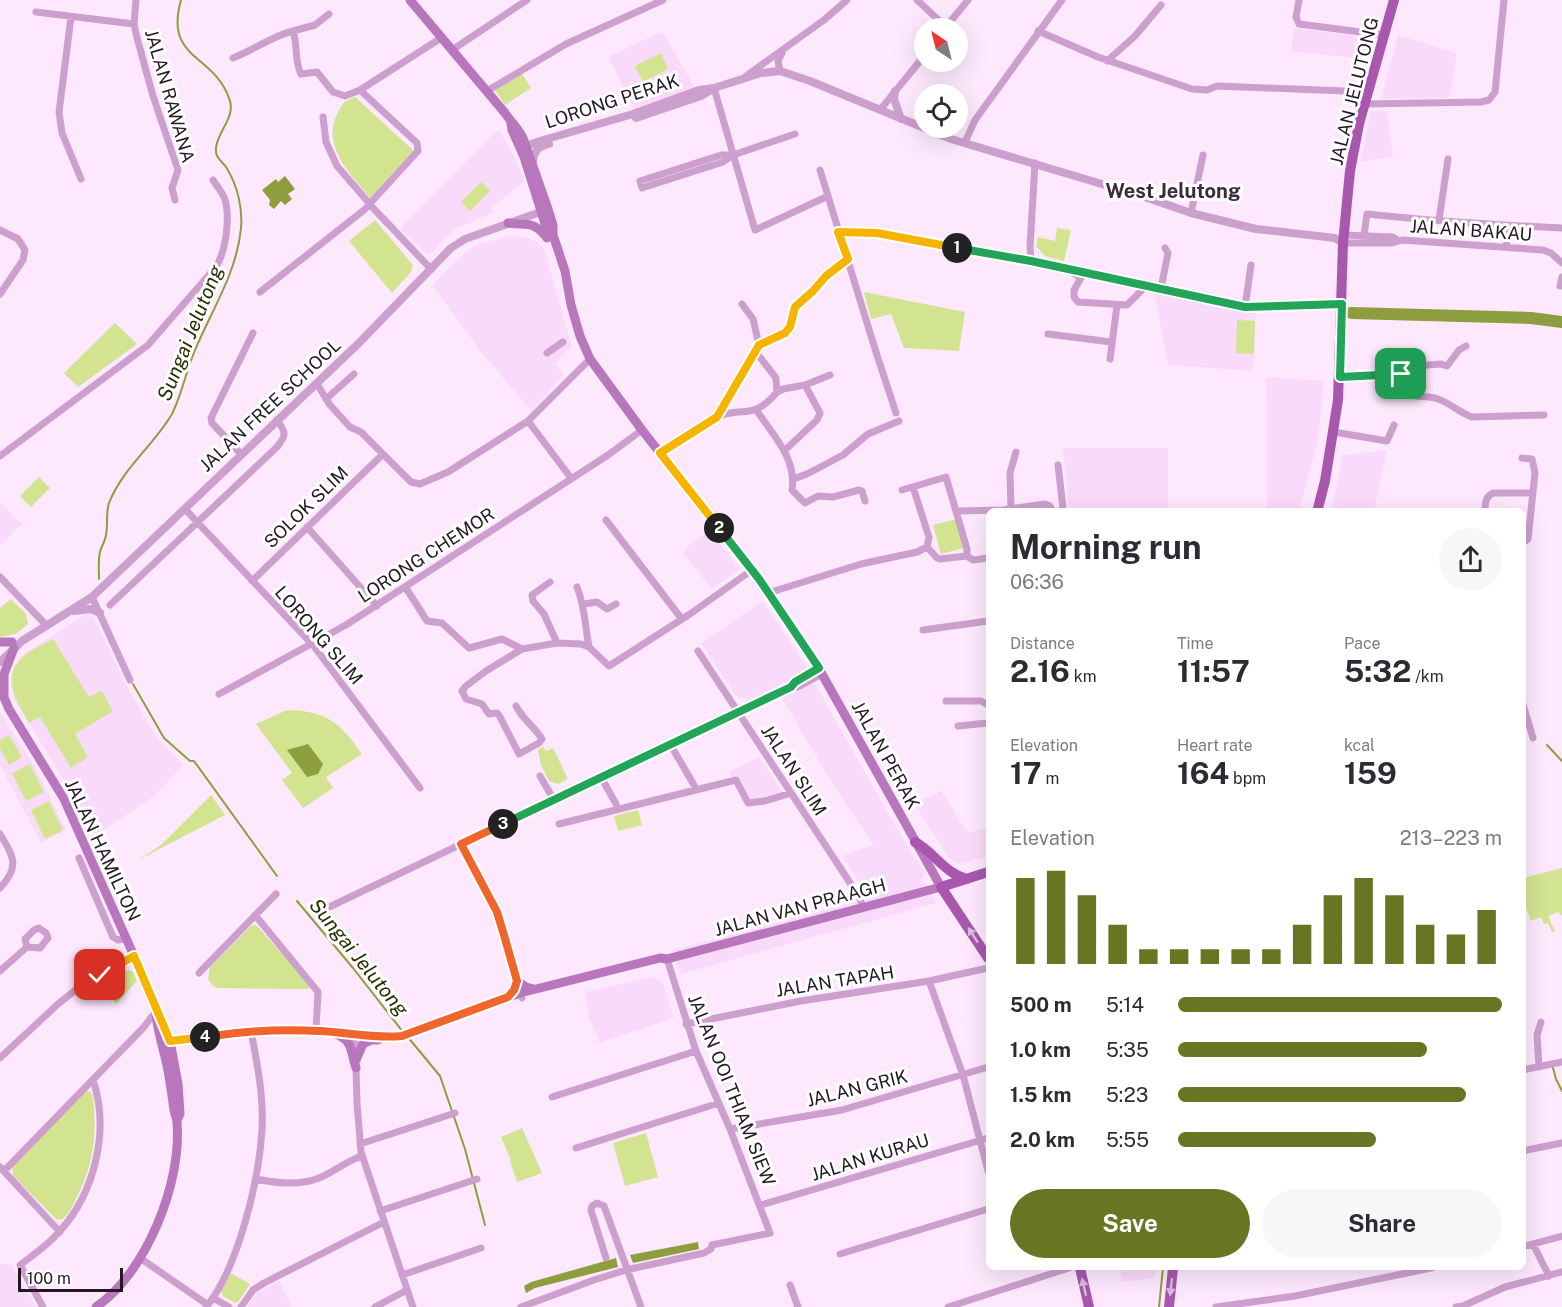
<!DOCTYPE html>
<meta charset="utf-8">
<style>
:root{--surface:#fff;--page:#f7f7f7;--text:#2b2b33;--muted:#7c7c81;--accent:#677623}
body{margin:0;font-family:"Public Sans",sans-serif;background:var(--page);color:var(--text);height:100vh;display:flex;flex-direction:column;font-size:22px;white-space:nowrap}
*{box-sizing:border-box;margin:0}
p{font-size:20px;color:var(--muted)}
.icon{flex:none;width:33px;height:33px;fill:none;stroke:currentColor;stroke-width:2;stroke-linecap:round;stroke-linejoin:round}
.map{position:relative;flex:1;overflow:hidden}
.details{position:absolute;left:986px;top:508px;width:540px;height:762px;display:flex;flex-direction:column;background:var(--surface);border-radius:9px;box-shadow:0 6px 24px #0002}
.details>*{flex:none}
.needle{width:39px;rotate:325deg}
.buttons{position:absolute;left:914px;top:18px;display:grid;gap:12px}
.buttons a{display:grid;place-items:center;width:54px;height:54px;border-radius:50%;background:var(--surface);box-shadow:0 6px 24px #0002;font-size:30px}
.scale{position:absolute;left:18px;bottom:15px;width:105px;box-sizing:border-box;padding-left:6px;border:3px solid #221923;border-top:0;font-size:16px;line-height:21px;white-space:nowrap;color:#221923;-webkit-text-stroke:4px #fff;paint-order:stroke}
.pin{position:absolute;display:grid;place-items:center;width:51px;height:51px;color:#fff;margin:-26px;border-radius:12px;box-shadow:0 3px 9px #0006}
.km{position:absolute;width:30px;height:30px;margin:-15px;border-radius:50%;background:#222;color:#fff;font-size:16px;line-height:30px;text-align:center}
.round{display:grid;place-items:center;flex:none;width:63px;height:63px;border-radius:32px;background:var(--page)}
.head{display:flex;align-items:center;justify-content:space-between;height:102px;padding:0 24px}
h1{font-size:33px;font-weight:700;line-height:45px}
.stats{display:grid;grid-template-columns:repeat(3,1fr);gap:9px;height:102px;padding:6px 24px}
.stats div{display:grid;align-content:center}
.stats b{font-size:30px;font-weight:700}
.stats small{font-size:16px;font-weight:400}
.stats p{font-size:16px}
.chart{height:168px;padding:12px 24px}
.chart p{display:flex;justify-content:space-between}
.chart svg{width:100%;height:108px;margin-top:6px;stroke:var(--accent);stroke-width:6}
.button{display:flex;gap:12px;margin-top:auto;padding:12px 24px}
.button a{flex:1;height:69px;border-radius:36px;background:var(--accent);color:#fff;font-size:24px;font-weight:700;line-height:69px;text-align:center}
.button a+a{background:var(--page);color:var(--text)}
ul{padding:0 24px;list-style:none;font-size:20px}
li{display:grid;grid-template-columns:96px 72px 1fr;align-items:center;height:45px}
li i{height:15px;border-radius:8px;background:var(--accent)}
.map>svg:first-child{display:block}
</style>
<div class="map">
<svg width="1562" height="1307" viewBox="0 0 1562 1307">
<rect width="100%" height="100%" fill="#fde8fd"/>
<path fill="#fadafa" d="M1294,28L1369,37L1364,59L1291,51Z
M660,32L664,34L695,88L635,110L609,59L610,56Z
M1398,35L1457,53L1450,96L1445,98L1381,99Z
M1371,111H1387L1393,156L1360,162Z
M499,129L517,162L524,181L493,207V213L454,229L429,256L400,229Z
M514,235L536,241L544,249L572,346L555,364L564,375L531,411L482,353L432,285L468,250L482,243Z
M1154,291L1248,311H1256L1253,371L1168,365Z
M1266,377L1324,381L1318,441L1299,511H1267Z
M1063,448H1168V511H1069Z
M1387,450L1374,511H1331L1343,455Z
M0,502L22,524L0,546Z
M709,530L740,569L712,589L684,554L686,548Z
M763,601L809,671L749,700L736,696L701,643Z
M88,613L92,614L129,691L159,741L184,765L153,797L93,837L69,789L14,699L11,683L15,666L21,656Z
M813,680L901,836L925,873L920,884L926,883L936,903L680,974L673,950L882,895L869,897L842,856L874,845L834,786L781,697Z
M0,713L35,767L66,830L41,843L0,765Z
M759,757L787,799L747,806L729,772Z
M941,791L967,831L974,832L988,827V856L959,864L948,857L914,803Z
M652,977L663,983L674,1018L600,1043L589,1018L585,992Z
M0,1263L12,1265L36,1307H0Z
M1119,1268H1156L1154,1278L1122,1282Z
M279,1281L292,1307H247L256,1294Z"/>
<path fill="#d2e490" d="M661,53L668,69L643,82L635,66Z
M521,72L531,88L505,105L495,90Z
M355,97L414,151L370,198C353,177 324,149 335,119C337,113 341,107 344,102Z
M481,182L490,191L470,211L461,202Z
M375,220L413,265L411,272L392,293L349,241Z
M1057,228L1071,230L1064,261L1045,256L1036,246L1038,237L1055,241Z
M864,292L965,312L959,351L904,348L891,314L871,319Z
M1237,320L1255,321L1254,354L1236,353Z
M115,323L137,344L78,387L64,373Z
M39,477L50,488L31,507L20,496Z
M957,519L964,548L941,554L933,525Z
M11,599L26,614L28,624L16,634L0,637V608Z
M53,639L89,697L102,691L113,711L75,734L88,757L71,768L40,717L29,723C19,706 1,679 20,660C28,651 42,645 53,639Z
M287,710C326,711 340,722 362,754L326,777L333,788L303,808L282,780L292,773L256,724Z
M9,735L22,757L9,765L0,749V740Z
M543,747L546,751L553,748L567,777L566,780L558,784L549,781L541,765L538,750Z
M30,764L44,792L26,801L12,773Z
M211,795L225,815L138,860L161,845Z
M49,801L63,830L45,839L31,810Z
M638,810L642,825L618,831L614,816Z
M1562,868V915H1560L1558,912L1548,916L1555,932H1552L1548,923L1544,924L1541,917L1531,921L1526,908H1523V878Z
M252,925L257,926L310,985L308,989L217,988L212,985L208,979L210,967Z
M129,970L133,972L137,981L116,1004L101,982Z
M86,1091L91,1092L93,1096C97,1135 94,1163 77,1197C73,1205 69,1215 61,1220L56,1219L13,1176L12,1166L82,1093Z
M522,1128L542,1173L517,1182L510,1161L511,1160L501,1137Z
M646,1133L658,1177L625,1186L613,1143Z
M231,1273L250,1284L239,1301L235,1303L223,1296L221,1292Z"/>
<path fill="#8d9e3f" d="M285,176L295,189L288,194L292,199L285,205L281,201L274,209L269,205L270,200L262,190L276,179L278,182Z
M308,744L323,764L318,774L307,777L287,750Z
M698,1242L699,1249L633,1263L630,1255Z
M616,1258L618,1267L535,1288L526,1293L524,1286L531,1282Z"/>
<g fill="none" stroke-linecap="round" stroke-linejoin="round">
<path stroke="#8d9e3f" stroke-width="2" d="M99,579C99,570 98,560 100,552C101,547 104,543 105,539C109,528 105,514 109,503C122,469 154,445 172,414C182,394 186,371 195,350C212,310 237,272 241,228C243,208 237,184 226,167C221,160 215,158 216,148C217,131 237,117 229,98C213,53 164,60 181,0
M133,684L164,738L190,761H194L277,876
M1547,745L1562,761
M297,901L353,968L403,1032
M407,1036L440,1076L465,1149L485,1225
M1553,1068L1556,1079L1562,1091
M1159,1307L1163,1268"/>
<path stroke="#8d9e3f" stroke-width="12" d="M1351,313L1531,318L1562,322"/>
<path stroke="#cc9fce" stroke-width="7" d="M136,0L134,24L136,34L153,96L178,170L172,188L175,200
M917,0L946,27
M1299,0L1296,17L1299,24L1384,35
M36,12L134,24
M71,17L59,112L62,133L81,179
M945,28L968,0
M293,31L315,25L329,14
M1038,31L1098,57L1192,89L1207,90L1217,86L1368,92
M452,50L527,0
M233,58C254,50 272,36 293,31C298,45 294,61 301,74L317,72L333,92L345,96L360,90L441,38
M1107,61L1135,36L1161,5
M780,71L778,61L782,53
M746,76L824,20L847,0
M714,88L755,230L828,196
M487,91L566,44L663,0
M1364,104L1481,102L1489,100L1495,92L1504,0
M880,110L924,56
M323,117L326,142L337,166L375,210L431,269
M965,142L975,120L1062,0
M733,155H721L640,181L642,188L723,162L733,155L795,134
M820,170L876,352L896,413
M1191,213L1203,155
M1439,220L1448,159
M0,230L18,239L25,250L23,260L0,294
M838,232L877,233L1031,261L1245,307H1285L1342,304
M1344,235L1393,237L1397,240
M1364,235L1367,214C1432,221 1497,225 1562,228
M1343,243H1392L1402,240L1543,250L1551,253L1562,263
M1506,247L1509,226
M1031,261L1030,247L1035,163
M1073,273L1081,278L1074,290V297L1078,302L1127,305L1143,289
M1560,286L1562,277
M1161,288L1168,253L1165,248
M260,292L364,210L418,151L417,143L360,90
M1245,307L1251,265
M1048,334L1111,342
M759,345L785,333L790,327L795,307L826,277L848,259
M547,353L563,342
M1110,359L1117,305
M1401,374C1401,380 1400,388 1406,392C1415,399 1428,395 1438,399C1450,403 1460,413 1472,417L1544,415
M1340,377L1401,374L1414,366L1441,364L1447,366L1459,350L1466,346
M317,384L330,405L350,427L361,432L411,482L420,484L448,472L528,421L590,359
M777,392L783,389L805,385L830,375
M326,399L354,374
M757,411C773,435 797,459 792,490L805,503L818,496L833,497L859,490L862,491L865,501
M717,417L759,345L753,319L742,304
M528,421L571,478
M1334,432L1387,441L1394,425
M784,451L817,420L820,413L805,385
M660,453C679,443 696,427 715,418C743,404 751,423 777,392L776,378L756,352
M241,454L212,423L211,418L253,333
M0,456L148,345L215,268C226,253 231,215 224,197C221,191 217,186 213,180
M1522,458L1532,459L1535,473L1528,539L1522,543
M1058,465L1063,508L1059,512
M794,479L809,473L843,455L868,434L899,421
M913,487L929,537L927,547
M902,490L946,477L967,549V556
M1011,508L1010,473L1016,452
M185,509L313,645L420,788
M956,511L1003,510L1045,504L1050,506L1053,512
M1485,512C1485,504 1485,497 1493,493H1532
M606,520L681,618
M307,527L377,606
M0,577L47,626
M252,581L382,455
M550,582L532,595L533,601L544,614L557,643
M577,587C585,606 585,626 589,647
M406,588L427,621L442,623L469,648L502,639L522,649L557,643L581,644L589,647L609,666L690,614L752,570
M768,593L861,564L917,552L927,547L937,558L940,559L967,556L973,560L988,558
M92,597L130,680
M584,604L597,602L607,609L616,604
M110,605L277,447C287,434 286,433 277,420
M923,630L988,621
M698,651L858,895L863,907
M791,687L795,682L819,668
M219,694L346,625L608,455L642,430
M946,701H981L988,705
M1522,701L1533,738
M516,706C524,721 534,726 542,739L539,743L519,754L499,715L497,713L489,714L482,704L466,699L462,691L466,686L486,671L522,649
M958,726L988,723
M670,744L694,785
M540,776L554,800
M601,777L616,804
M559,824L736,780L748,803L765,801L791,793
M0,834C14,857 20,867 0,888
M461,844L497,912L522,998
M79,858L113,937L118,940L127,938
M323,910L738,712L791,687H798L822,674
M255,915L318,992L316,1030
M39,928L46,933L48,938L40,948L27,947L25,939L34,930Z
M0,971L27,947
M199,973L276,894
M929,981L963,1075L988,1171
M686,1024L801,1001L929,981L988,968
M355,1033L357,1103L361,1152L413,1307
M0,1058L58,1004L78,988L134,956
M1539,1067L1537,1035L1541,1022
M1522,1070L1562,1062
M552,1097L696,1051
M730,1129L842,1110L988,1067
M360,1144L455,1113
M576,1148L719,1103
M1522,1151L1562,1143
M0,1167L60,1232
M4,1171L144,1027L156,1011
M256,1179C276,1183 299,1186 319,1178C334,1172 346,1161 362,1156
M761,1205L988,1138
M380,1211L477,1179
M1533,1244L1549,1276
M1522,1247L1562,1236
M840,1254L988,1209
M140,1258L208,1305
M606,1258L591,1210L592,1206L597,1203L604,1206L641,1307
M402,1275L481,1248
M790,1285L798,1307
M213,1298L229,1307
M43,1307L20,1265C33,1255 48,1245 59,1232C95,1193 110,1130 93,1080
M206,1307C238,1269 259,1180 262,1130C264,1097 257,1063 251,1031
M241,1307L253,1290L264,1283L384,1222
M375,1307L407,1290
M521,1307L594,1280L626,1270L704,1253L711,1249L712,1245L770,1233L730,1129L696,1051L667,959
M948,1307L1069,1268
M1216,1307L1295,1296L1431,1268
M1456,1307L1463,1306L1505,1287L1562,1272"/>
<path stroke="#cc9fce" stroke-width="8" d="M895,91L894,99L901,119
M636,118L701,96L711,90
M521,148L540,141L633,114L699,90L714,88L761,73L780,71L810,81L951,139L1142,196L1191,213L1256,229L1335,238L1343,243
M533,162C534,150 538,147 549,144
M74,611L91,609L100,613
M0,662L22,641L92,597L359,343L451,248L465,239L546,210"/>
<path stroke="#b876bc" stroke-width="9" d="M511,123L512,130L524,157L546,227L553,235
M508,223C527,226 533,220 547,238
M0,642H12
M0,688L9,709L64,799L134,956L156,1011L163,1024L170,1041L178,1084L180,1114L177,1120
M4,695V674L14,648
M508,997L514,990L517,981L526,987L534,989
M336,1034C354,1042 350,1051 356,1068
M170,1041L262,1030H316L386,1037L402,1036L520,993L660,958L667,959L941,887L822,674L752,570L642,430L590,359L580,336L571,305L565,271L553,235V225L548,209L523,138C518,128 511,122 505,113L410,0
M356,1060L363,1044L371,1040H378
M96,1307C146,1273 182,1183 177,1123C177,1119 175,1115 174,1110C172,1095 170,1080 167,1065C163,1048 158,1032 156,1015"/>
<path stroke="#a957ae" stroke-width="10" d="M1317,512L1325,481L1338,400L1343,243L1350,171L1359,124L1394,0
M915,842C935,853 944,873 967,879
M988,872L941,887L988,958
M1080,1268L1089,1307
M1169,1307L1173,1268"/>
</g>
<defs><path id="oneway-solid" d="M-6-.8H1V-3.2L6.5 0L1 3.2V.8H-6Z" transform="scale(1.5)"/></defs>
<g fill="#ddbcdf">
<use href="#oneway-solid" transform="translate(973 935) rotate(-123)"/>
<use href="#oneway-solid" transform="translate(1084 1287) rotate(-103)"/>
<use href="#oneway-solid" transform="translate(1171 1287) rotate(96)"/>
</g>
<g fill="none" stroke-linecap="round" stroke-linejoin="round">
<defs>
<path id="split-1" d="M957,248L1031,261L1245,307L1342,304L1340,377L1401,374"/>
<path id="split-2" d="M719,528L660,453L717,417L759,345L785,333L790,327L795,307L813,291L826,276L848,259L838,232L877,233L957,248"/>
<path id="split-3" d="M503,824L791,687L795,682L819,668L759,579L719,528"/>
<path id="split-4" d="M205,1037C243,1031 281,1029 319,1031C346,1032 375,1039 402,1036L508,997L514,990L517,981L504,935L497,912L461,844L503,824"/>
<path id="split-5" d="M100,975L134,956L170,1041L205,1037"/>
</defs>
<use href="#split-1" stroke="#fff" stroke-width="12"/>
<use href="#split-2" stroke="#fff" stroke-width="12"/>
<use href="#split-3" stroke="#fff" stroke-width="12"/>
<use href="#split-4" stroke="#fff" stroke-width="12"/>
<use href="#split-5" stroke="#fff" stroke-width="12"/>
<use href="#split-1" stroke="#22a559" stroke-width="8"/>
<use href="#split-2" stroke="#f5b400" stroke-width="8"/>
<use href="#split-3" stroke="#22a559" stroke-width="8"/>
<use href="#split-4" stroke="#f0652b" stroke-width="8"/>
<use href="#split-5" stroke="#f5b400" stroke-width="8"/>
</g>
<g text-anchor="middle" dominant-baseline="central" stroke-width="6" stroke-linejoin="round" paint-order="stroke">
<g font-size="18" fill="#221923" stroke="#fff">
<text transform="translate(1354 91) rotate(-76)">JALAN JELUTONG</text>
<text transform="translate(170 96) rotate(74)">JALAN RAWANA</text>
<text transform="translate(612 101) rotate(-18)">LORONG PERAK</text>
<text transform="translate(1471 230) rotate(4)">JALAN BAKAU</text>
<text transform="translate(270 405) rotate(-43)">JALAN FREE SCHOOL</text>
<text transform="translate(306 507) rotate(-44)">SOLOK SLIM</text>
<text transform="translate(426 555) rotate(-33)">LORONG CHEMOR</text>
<text transform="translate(319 635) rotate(49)">LORONG SLIM</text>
<text transform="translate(886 755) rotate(61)">JALAN PERAK</text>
<text transform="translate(794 770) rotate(57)">JALAN SLIM</text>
<text transform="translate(103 850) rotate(65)">JALAN HAMILTON</text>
<text transform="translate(800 907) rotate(-15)">JALAN VAN PRAAGH</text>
<text transform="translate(835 981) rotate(-9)">JALAN TAPAH</text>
<text transform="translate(857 1088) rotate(-14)">JALAN GRIK</text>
<text transform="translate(732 1090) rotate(68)">JALAN OOI THIAM SIEW</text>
<text transform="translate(870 1157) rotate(-17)">JALAN KURAU</text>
</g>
<g font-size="20" font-weight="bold" fill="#3d293d" stroke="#fff">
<text x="1173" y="191">West Jelutong</text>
</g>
<g font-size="20" font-style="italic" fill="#282f05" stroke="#fff">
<text transform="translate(190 333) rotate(-68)">Sungai Jelutong</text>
<text transform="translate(359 957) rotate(51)">Sungai Jelutong</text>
</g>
</g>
</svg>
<div class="buttons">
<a><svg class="needle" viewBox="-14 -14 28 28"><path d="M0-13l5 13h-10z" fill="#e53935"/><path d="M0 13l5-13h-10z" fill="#7c7c81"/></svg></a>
<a><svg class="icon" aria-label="locate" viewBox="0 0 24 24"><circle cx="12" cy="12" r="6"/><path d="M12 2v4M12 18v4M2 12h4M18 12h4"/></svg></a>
</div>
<div class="scale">100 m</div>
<div class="pin" style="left:1401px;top:374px;background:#1e9e55"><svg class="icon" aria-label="arrive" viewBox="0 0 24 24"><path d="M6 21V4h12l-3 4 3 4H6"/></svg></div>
<div class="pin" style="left:100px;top:975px;background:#d93025"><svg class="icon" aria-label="check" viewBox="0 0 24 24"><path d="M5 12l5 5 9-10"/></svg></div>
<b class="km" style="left:957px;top:248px">1</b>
<b class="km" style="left:719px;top:528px">2</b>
<b class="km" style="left:503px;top:824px">3</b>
<b class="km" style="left:205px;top:1037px">4</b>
<section class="details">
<div class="head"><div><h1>Morning run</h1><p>06:36</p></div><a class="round"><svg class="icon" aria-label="share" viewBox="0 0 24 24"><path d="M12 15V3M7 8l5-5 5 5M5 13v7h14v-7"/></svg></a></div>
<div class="stats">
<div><p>Distance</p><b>2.16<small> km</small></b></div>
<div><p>Time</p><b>11:57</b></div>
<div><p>Pace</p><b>5:32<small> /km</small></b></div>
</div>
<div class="stats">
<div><p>Elevation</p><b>17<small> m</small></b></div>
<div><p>Heart rate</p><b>164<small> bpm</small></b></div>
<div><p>kcal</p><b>159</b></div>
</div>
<div class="chart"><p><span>Elevation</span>213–223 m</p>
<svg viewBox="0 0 160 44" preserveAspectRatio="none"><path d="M5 44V9M15 44V6M25 44V16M35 44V28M45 44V38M55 44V38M65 44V38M75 44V38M85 44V38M95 44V28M105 44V16M115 44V9M125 44V16M135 44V28M145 44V32M155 44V22"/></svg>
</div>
<ul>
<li><b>500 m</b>5:14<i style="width:100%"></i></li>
<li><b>1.0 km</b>5:35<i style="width:77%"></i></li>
<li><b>1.5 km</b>5:23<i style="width:89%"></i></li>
<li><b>2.0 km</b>5:55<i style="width:61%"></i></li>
</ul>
<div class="button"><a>Save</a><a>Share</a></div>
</section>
</div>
